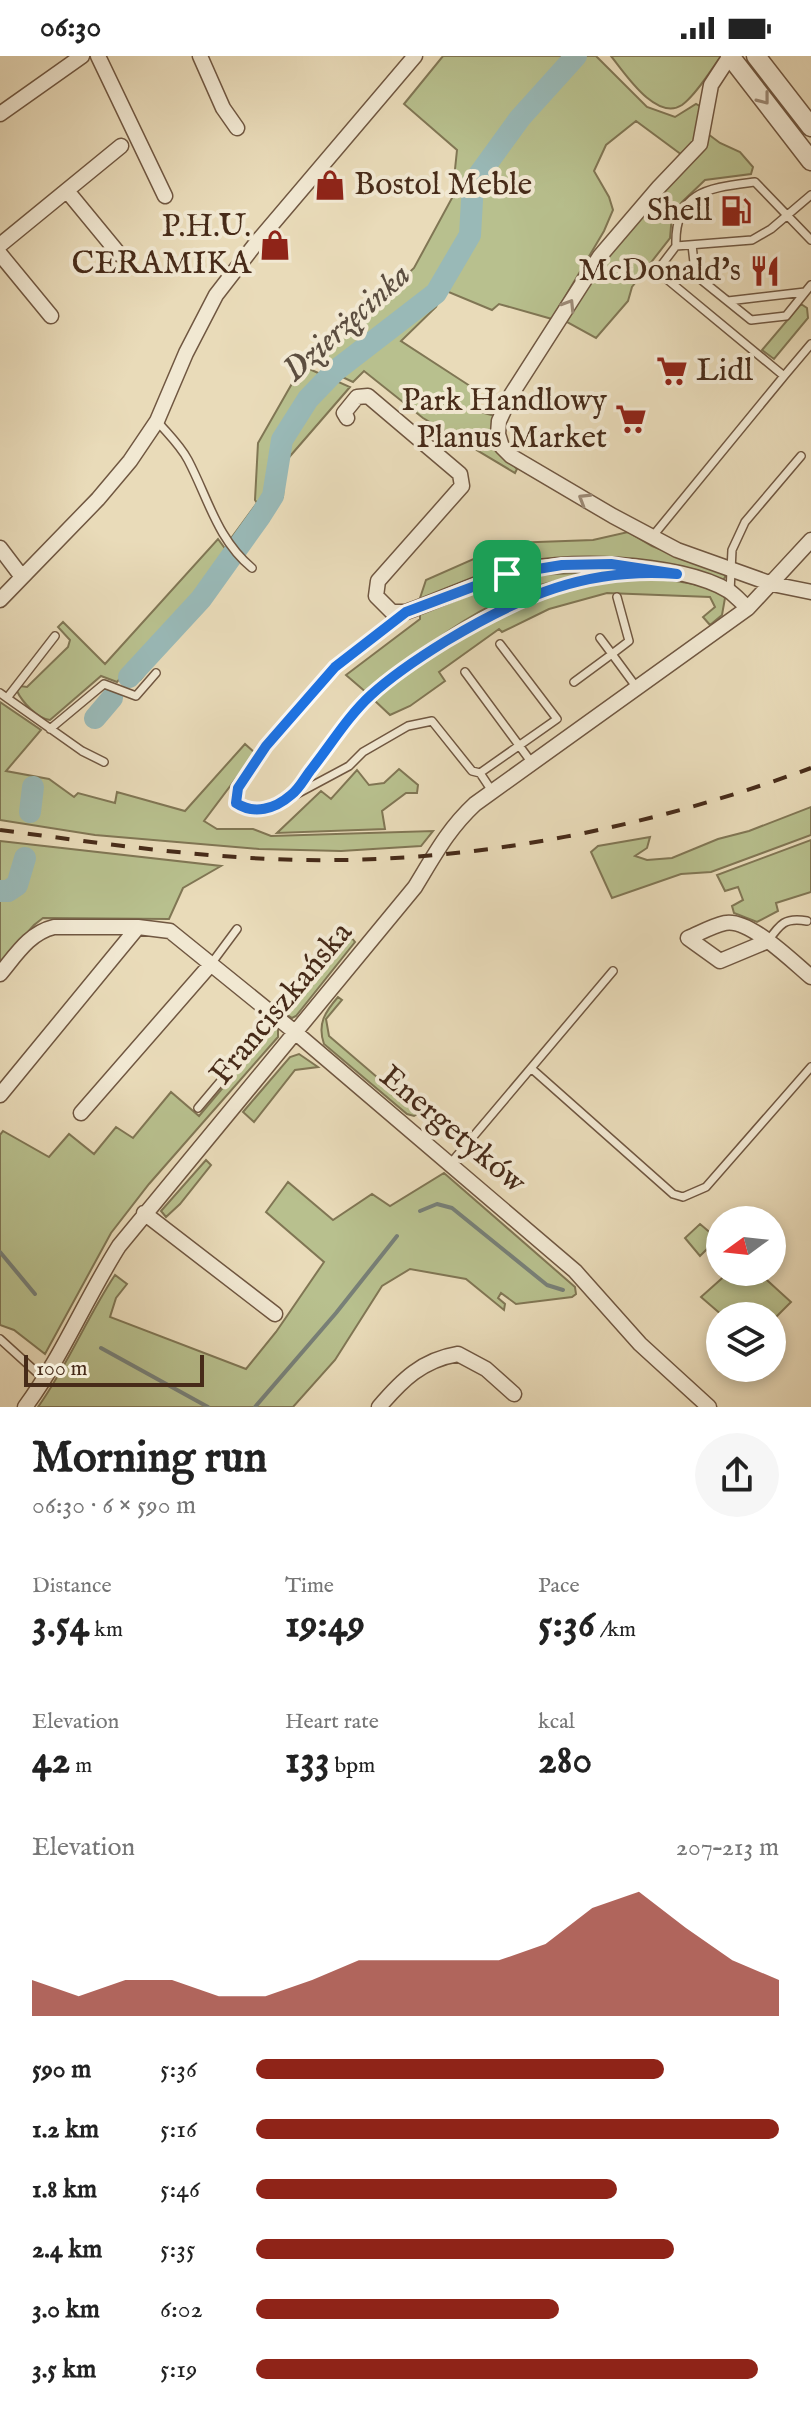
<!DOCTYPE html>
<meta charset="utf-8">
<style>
:root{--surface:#fff;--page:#f6f6f6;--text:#222;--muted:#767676;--accent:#8f2418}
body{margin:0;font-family:"IM FELL English",serif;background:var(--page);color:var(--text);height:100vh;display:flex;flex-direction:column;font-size:30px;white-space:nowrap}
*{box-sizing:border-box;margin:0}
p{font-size:26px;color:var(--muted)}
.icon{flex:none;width:44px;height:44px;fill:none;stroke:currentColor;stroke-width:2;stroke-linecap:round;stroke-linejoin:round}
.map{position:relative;height:1351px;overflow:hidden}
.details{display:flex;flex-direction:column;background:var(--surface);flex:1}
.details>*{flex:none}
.needle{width:52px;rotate:255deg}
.buttons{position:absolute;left:706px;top:1150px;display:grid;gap:16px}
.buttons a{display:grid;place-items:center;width:80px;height:80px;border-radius:50%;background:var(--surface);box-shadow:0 4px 12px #0003;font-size:40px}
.scale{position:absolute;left:24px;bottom:20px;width:180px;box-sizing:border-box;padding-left:8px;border:4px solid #472b19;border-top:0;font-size:22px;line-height:28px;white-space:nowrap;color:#472b19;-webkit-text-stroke:6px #f1e8d2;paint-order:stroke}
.pin{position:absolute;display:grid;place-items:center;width:68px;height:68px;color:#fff;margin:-34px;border-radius:16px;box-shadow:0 4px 12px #0006}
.round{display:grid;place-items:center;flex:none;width:84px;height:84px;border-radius:42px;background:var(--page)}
.summary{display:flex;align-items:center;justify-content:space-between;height:136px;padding:0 32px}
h1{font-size:44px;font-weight:800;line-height:60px}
.metrics{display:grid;grid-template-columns:repeat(3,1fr);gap:12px;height:136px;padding:8px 32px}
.metrics div{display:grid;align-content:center}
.metrics b{font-size:40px;font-weight:800}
.metrics small{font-size:22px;font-weight:400}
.metrics p{font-size:22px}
.chart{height:224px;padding:16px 32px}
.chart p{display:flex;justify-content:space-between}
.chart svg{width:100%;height:144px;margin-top:8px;fill:var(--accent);opacity:.7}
ul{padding:0 32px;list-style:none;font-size:26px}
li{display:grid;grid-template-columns:128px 96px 1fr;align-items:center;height:60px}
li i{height:20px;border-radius:10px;background:var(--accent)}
.status{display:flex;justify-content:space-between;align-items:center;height:56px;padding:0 40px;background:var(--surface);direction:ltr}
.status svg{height:22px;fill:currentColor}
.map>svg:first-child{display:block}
</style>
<div class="status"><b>06:30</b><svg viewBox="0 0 49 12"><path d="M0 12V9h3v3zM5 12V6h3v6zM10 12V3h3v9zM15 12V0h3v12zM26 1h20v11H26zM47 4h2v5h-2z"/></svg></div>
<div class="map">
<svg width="811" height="1351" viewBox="0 0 811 1351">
<rect width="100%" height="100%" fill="#e9dbb9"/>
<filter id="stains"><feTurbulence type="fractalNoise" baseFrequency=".0025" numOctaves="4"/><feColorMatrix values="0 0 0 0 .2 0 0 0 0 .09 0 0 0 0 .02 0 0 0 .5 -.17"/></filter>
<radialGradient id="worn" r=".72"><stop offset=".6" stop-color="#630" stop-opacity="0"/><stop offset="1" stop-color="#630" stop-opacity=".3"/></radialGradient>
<path fill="#b8c08e" stroke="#807654" stroke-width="2" d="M443,0H596L647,51L675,61L696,48L705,53L695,88L682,99L636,65L606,89L594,115L609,141L613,154L604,175L552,263L499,248L492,254L444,234L436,251L401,285L470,330L473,354L495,360C488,389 499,393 517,413L515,417L423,362L364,315L353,326L312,307L345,269L363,260L414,212L452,142L457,94L404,48Z
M611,0H721C711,14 696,39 682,49C656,66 624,16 611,0Z
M708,78L720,87L740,96L753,111L751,118L705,124L682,146L672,159L670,182L632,231L628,245L596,282L565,265L604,204Z
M801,248L807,252L808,262L774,303L762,294Z
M307,312L350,331L285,406L283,441L243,496L232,481L257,447L255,444L258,387L298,317Z
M628,476L652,490L726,519L723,525L624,502L593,501L419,545L426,524L510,487L593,484Z
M218,483L235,506L140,624L128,626L121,621L117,626L101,620L50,664C38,663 22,646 17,635L20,630L27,631L68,591L70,584L58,571L63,566L105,608Z
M626,514C597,518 568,521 540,529C476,549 418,595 368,638L346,619L420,563V558L474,537L539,519Z
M649,522C669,524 711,527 725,542L722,559L710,569L703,561L715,551L710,541L607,537L549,553L502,576L499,573L439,616L445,625L410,650L390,659L374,644C427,599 491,556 558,536C587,528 618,525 649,522Z
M0,646L41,674L6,715L49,723L74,741L78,737L115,747L117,736L185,755L245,688L255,697L204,765L217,773H253L271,780L433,775L421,790L341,795L259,793L95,779L0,764Z
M399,713L418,729L417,737H406L382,755L385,773L277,777L321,735L331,743L357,714L369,729L384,727Z
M811,751V779L711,816L681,818L612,842L591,796L598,790L650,781L647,792L635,800L647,804L672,802L718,783L749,775Z
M811,784V836L776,847L778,855L757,866L734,857L732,850L743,844L738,831L725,835L717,819Z
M0,785L221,810L183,832L169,863L43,862L34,869L0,907Z
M351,881L355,886L296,960L292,962L286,958Z
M338,941L342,944L326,963L329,980L419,1057L414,1060L407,1058L324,988C317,968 325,956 338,941Z
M274,971H278V981L149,1128L111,1177L45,1298L14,1274L0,1269V1079L3,1075L49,1101L69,1078L94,1098L116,1071L133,1082L171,1036L199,1060Z
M299,998L318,1011L295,1014L254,1066L243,1056L290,1001Z
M206,1104L211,1109L180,1148L166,1161L161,1155Z
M444,1117L575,1231L576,1238L572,1241L516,1248L501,1237L498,1242L505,1248L504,1254L466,1223L410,1213L382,1230L335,1304L293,1351H38C68,1309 87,1261 115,1219L127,1228L116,1242L110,1261L246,1313L276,1276L324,1206L266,1156L288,1126L333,1164L372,1138L390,1150Z
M700,1168L720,1185V1204L708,1192L700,1200L685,1182Z
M729,1216H758L791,1246L772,1265V1260H723L701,1241Z"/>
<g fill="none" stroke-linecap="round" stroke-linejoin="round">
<path stroke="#788078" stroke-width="4" d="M420,1155L437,1148L452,1152L547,1229L563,1234
M0,1196L35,1238
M101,1292L208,1351
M255,1351L336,1257L397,1180"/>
<path stroke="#99b9b7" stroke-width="22" d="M129,621L201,543L261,459L273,440L282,384L308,343L335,315L436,237L470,179L473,127L520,62L576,0
M95,662L112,642
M30,756L33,731
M0,835H8L17,829L25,802"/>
<defs>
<path id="service" d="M692,189L695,215L699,222L751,264L786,260L811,229
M676,190C674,134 710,132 755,126L811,184
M728,245L805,236
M784,320L811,288
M157,365C168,378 180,389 188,404C208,442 217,483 252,512
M652,481L784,320L657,215L676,190L752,184L771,173L811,139
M730,536L732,494L745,466L801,400
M617,541L629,585L612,598L637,632
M404,558C382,575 357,591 336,610C315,629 233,722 236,747L247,755L262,754L280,747L349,710L363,696L408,670L432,665L472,715L480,717L492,735
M465,616L532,707
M574,626L612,598L600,582
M0,637L82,695L104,706
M7,642L55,580
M50,673L104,628L136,640L156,617
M480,717L557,663L500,588
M293,737L370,640L431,595L492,558L529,540L571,526L645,517
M768,885C780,868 785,861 807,865
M211,908L237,873
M532,1013L673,1138L683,1141L706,1131L811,1011
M198,1052L300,931
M450,1108L613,915
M0,1283L44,1323"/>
<path id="minor" d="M98,0L165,140
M200,0L223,52L237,72
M730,0L711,29L700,88L659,131L600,200L511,339L499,365L498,378L502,391L511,400L613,460L677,494L772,528L811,536
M0,58L82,0
M68,136L119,198
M0,189L121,90
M0,198L51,260
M347,362L344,357L357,341L368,340L460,418L462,430L378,525L376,540L392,556H406C439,544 471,529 504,518C560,501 679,505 729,535C736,540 742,547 748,552
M0,492L22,521
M0,544L98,443L130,405L157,365L186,297L216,239L257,186L415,0
M768,885L720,905L688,882C700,877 712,870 725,867C749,862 792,905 811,921
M0,918C16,899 29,877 54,871H138L170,875L296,977L575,1215L640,1288L709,1351
M0,1039L138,871
M81,1057L211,908
M144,1157L275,1258
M25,1351C62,1301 86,1242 119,1190L415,831C434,800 448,773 475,748L748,552L811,484
M379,1351C402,1324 422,1304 458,1298L486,1313L514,1338"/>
<path id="tertiary" d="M730,0L811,105
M756,0L811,71"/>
</defs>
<use href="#service" stroke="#705741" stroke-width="10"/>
<use href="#minor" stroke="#705741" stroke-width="17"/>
<use href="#tertiary" stroke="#705741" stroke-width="21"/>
<use href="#service" stroke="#f1e8d2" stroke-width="7"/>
<use href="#minor" stroke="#f1e8d2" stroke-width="14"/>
<use href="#tertiary" stroke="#f1e8d2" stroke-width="18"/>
<path stroke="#472b19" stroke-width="4" stroke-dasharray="14 14" stroke-linecap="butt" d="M0,774C100,787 200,802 301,804C477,807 647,772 811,712"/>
</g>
<defs><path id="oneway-chevron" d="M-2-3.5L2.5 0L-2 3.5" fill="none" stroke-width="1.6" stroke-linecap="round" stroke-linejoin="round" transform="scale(2)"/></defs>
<g stroke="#9c8a76">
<use href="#oneway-chevron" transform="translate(764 43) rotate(52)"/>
<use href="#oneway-chevron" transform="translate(569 249) rotate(-58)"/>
<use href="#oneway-chevron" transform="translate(584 443) rotate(-149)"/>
</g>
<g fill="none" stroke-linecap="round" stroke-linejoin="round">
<defs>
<path id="route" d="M611,508L677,518C586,511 521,540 446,585C420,601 394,618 371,639C348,660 330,690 310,715C304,723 299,733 291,739C275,753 254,759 236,747L238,732L266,690L335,611L406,556L507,518L562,509Z"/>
</defs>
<use href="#route" stroke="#fff" stroke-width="16"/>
<use href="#route" stroke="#1a73e8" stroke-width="10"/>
</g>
<defs>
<symbol id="shop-bare" viewBox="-9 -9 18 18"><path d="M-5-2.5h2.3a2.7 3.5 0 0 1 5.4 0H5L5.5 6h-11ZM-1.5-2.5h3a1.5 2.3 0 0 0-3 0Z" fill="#8f2418" stroke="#f1e8d2" stroke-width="2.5" paint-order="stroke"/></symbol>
<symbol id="fuel-bare" viewBox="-9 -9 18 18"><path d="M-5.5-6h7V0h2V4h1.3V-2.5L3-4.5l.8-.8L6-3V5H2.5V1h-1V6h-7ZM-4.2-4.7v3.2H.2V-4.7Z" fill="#8f2418" stroke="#f1e8d2" stroke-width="2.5" paint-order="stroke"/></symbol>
<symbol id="restaurant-bare" viewBox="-9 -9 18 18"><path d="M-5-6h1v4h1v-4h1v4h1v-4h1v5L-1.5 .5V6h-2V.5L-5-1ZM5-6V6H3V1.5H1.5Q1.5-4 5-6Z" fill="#8f2418" stroke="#f1e8d2" stroke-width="2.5" paint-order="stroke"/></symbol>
<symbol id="supermarket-bare" viewBox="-9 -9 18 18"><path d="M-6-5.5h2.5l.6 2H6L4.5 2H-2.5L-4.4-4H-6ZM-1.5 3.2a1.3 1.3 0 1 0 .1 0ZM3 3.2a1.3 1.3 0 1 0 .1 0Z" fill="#8f2418" stroke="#f1e8d2" stroke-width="2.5" paint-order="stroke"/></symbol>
</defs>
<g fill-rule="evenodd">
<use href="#shop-bare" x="308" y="107" width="44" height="44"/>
<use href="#fuel-bare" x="714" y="133" width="44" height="44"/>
<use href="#shop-bare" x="253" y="167" width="44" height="44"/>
<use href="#restaurant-bare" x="743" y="193" width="44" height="44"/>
<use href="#supermarket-bare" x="650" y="293" width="44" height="44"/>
<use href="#supermarket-bare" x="609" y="341" width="44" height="44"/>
</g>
<g text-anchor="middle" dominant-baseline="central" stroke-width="8" stroke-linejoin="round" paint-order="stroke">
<g font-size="32" fill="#472b19" stroke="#f1e8d2" text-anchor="end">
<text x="354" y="129" text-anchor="start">Bostol Meble</text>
<text x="712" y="155">Shell</text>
<text x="251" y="171">P.H.U.<tspan x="251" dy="37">CERAMIKA</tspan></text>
<text x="741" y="215">McDonald's</text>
<text x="696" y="315" text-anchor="start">Lidl</text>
<text x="607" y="345">Park Handlowy<tspan x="607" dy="37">Planus Market</tspan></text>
</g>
<g font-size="32" fill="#472b19" stroke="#f1e8d2">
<text transform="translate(282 948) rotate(-50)">Franciszkańska</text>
<text transform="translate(452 1074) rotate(40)">Energetyków</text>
</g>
<g font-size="34" font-style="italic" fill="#5c4e40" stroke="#f1e8d2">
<text transform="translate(347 267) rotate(-42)">Dzierżęcinka</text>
</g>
</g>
<rect width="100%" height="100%" filter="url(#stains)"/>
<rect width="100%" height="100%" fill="url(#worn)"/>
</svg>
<div class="buttons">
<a><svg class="needle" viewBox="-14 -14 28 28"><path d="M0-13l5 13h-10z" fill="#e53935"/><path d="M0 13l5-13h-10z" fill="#767676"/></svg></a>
<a><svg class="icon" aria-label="layers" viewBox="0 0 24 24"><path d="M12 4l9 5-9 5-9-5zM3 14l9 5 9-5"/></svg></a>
</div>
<div class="scale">100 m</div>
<div class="pin" style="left:507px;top:518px;background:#1e9e55"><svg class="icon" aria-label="arrive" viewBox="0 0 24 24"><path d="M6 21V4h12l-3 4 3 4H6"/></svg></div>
</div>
<section class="details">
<div class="summary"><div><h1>Morning run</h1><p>06:30 · 6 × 590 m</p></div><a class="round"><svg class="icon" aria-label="share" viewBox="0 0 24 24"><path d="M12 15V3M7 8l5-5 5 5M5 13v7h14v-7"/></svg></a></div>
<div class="metrics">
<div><p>Distance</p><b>3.54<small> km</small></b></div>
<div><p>Time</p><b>19:49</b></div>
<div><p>Pace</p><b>5:36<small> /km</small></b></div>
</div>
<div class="metrics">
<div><p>Elevation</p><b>42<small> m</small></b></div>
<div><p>Heart rate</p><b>133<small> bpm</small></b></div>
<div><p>kcal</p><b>280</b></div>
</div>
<div class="chart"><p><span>Elevation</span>207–213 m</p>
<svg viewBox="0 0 160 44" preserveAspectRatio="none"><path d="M0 44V33L10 38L20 33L30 33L40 38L50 38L60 33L70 27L80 27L90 27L100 27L110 22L120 11L130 6L140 17L150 27L160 33V44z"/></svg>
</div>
<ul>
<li><b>590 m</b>5:36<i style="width:78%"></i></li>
<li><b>1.2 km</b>5:16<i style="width:100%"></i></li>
<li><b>1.8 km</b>5:46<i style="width:69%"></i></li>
<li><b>2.4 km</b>5:35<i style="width:80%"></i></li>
<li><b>3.0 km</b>6:02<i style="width:58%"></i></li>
<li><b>3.5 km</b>5:19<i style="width:96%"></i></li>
</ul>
</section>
